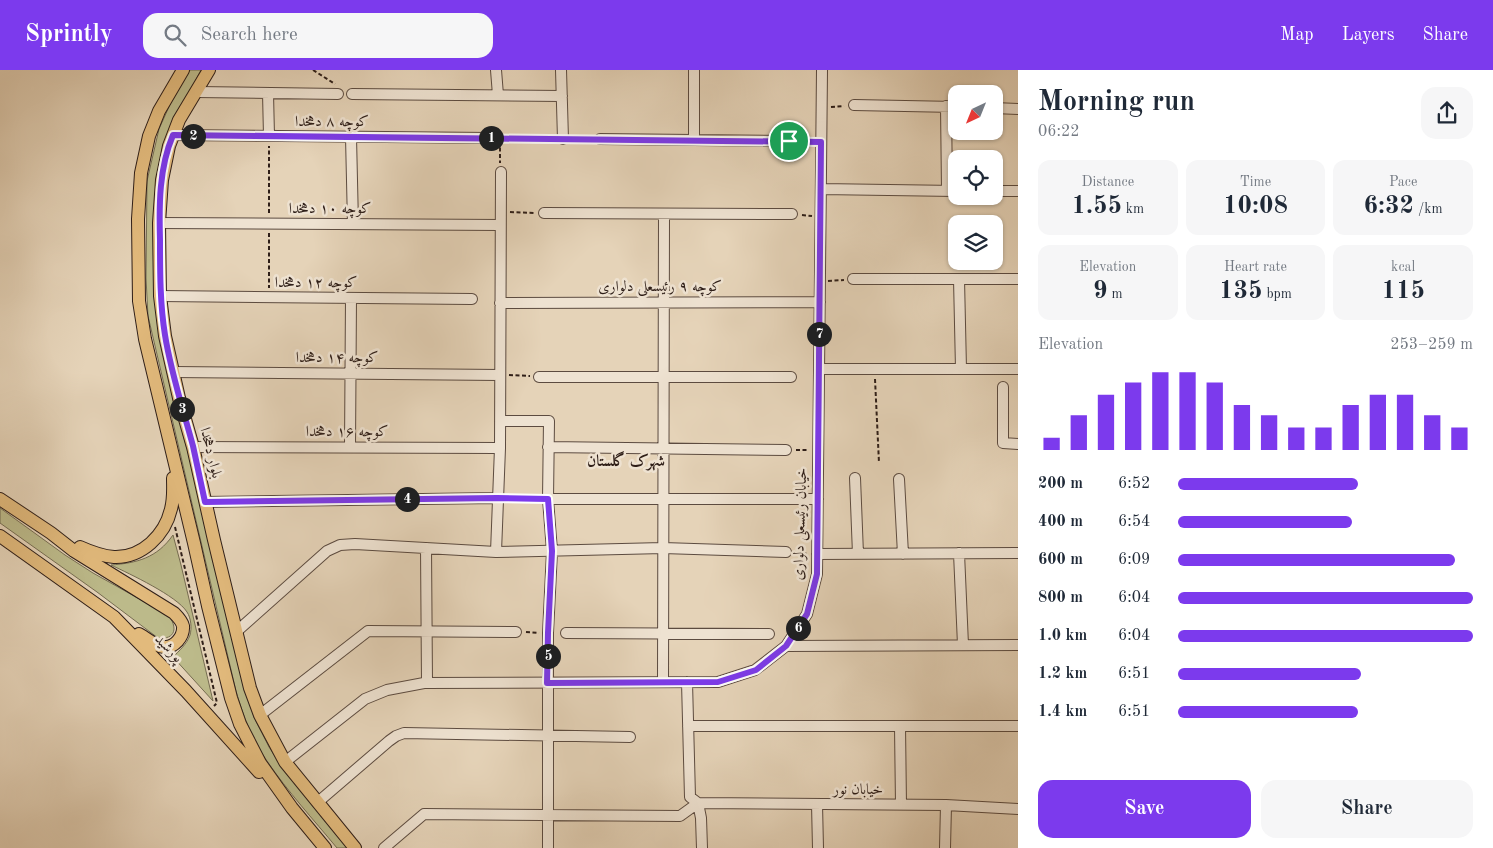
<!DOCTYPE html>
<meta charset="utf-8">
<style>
:root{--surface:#fff;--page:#f6f6f7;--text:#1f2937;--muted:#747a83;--accent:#7c3aed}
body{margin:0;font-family:"Old Standard TT",Amiri,serif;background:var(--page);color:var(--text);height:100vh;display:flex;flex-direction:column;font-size:19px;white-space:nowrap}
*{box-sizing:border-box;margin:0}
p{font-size:16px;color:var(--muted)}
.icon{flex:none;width:28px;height:28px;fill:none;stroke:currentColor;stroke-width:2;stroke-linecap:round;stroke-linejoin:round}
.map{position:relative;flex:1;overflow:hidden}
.details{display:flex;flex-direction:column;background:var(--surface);width:475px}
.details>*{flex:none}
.needle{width:32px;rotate:223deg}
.tools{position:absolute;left:948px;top:15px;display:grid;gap:10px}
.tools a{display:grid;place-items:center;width:55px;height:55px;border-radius:10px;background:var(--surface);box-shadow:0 1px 4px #0004;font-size:25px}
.pin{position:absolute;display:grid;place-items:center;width:42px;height:42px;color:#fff;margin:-21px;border:2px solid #fff;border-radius:50%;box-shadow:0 1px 5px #0007}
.km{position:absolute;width:25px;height:25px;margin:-12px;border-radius:50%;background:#222;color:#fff;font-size:14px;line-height:25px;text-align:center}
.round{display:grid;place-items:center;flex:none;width:52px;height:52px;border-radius:15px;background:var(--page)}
.overview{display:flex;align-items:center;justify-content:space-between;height:85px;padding:0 20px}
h1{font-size:28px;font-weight:600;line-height:38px}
.figures{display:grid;grid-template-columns:repeat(3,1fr);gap:8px;height:85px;padding:5px 20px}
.figures div{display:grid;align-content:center;border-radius:12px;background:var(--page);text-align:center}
.figures b{font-size:25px;font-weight:600}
.figures small{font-size:14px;font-weight:400}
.figures p{font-size:14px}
.chart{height:140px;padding:10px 20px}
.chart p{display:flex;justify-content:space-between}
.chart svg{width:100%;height:90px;margin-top:5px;stroke:var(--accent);stroke-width:6}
.primary-button{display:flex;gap:10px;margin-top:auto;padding:10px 20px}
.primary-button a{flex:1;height:58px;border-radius:15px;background:var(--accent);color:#fff;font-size:20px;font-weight:600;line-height:58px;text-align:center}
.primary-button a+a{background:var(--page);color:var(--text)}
ul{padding:0 20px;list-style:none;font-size:16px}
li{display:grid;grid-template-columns:80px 60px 1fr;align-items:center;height:38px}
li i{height:12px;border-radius:6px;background:var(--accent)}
header{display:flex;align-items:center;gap:30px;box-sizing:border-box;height:70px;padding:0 25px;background:var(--accent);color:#fff}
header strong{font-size:24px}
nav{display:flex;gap:28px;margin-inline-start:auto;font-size:18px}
.search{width:350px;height:45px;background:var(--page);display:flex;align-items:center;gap:12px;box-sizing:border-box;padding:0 18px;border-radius:15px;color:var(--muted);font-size:19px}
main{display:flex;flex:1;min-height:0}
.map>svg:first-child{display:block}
</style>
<header>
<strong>Sprintly</strong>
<div class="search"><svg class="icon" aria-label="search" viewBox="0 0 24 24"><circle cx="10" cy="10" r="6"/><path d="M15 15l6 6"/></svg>Search here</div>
<nav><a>Map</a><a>Layers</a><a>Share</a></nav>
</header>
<main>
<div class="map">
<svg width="1018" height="778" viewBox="0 0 1018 778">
<rect width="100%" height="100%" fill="#e5d3b8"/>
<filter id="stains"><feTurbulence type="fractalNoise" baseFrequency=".004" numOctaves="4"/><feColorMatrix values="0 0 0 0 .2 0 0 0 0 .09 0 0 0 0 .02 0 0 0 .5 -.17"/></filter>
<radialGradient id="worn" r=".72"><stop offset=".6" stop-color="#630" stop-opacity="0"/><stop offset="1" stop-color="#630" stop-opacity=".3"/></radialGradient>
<path fill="#bcba8a" stroke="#756c51" d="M190,0H201L170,59L154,195C152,233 160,261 168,297C174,328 181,359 190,390L245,619L254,647L269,677L280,694L348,778H337C313,749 288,722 267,691C252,670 243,645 236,621L148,246L146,208L147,111L159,59L172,30Z
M0,438L65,485L93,503L168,545C178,557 176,570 158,568L97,522L0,453Z
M173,465L181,495L213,631L173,587C179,581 187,574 190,565C192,558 191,548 187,542C177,526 130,504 111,495C137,493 157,488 173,465Z"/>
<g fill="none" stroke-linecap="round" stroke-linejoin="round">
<defs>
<path id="minor" d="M496,0L498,25
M561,0L563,69
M196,22L338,24
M268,23L269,66
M352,24L562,26
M854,35L956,37
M946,36L947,120
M994,38L1018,39
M173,65L490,68
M351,67L353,154
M600,69L789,71
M694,70V0
M821,119L956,121
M994,121H1018
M544,143L792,144
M159,153L500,155
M853,209H1018
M959,209L961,299
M160,226L472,229
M500,233L820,232
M819,299H1018
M173,302L500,305
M539,307H791
M1003,317V373L1018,374
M500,351H549L548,429L552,481L548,563V778
M193,377L500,378
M350,377L351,228
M548,377L786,380
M855,408L858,484
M899,409L903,484
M548,429H818
M205,432L497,428
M426,478L427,613
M496,482L500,378L501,102
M959,483L963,575
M817,484L1018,483
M236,562L327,481L340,475L355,474L496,482L663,478L786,482
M566,563L769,564
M786,576L1018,575
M663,612L664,144
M687,612L690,727L698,733
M260,645L368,561L516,562
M688,656H1018
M900,656L901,735
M285,692L365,629L387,620L424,613L718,612L755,600L786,576L807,544L817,504L822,0
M318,732L389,671L396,666L404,663L630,667
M698,733L946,735L1018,739
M698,733L701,748L702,778
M817,734L818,778
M384,778L424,744L680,746L698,733
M945,778L946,735"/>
<path id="major" d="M183,0L159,41L149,66L141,103L138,149L139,231L145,269L194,473L208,536L231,628L240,654L260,693L292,738L325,778
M209,0L179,50L169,76L162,110L159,153L160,226L165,266L179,328L193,377L214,470L250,618L260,645L285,692L355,778
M0,429L51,463L74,481L174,543C178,547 182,551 183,556C184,567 174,578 164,577C154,576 147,568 139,564
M0,466L114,547L186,621L259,702
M80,477C91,482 102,486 114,487C142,488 165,465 171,439C174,428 173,418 173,408"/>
</defs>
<use href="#minor" stroke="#5c4b40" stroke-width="12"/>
<use href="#major" stroke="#2e1e18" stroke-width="14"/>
<path stroke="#2e1e18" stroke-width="2" stroke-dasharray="4 2.5" stroke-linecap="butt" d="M313,0L335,14
M831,37L844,36
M500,68L552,69
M572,69H590
M500,71V93
M799,71L812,72
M510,142L535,143
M269,143V76
M802,145L812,146
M269,163V218
M828,211L844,210
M509,305L530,306
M875,309L879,393
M796,380H808
M508,428L538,429
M175,457L217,633L214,636
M796,482L808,484
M526,562L539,563"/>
<use href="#minor" stroke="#eee2d1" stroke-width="10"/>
<use href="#major" stroke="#e2ba7c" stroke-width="12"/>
</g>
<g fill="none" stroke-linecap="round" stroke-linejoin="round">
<defs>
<path id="route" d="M173,65L821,72L817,504L807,544L786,576L756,600L718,612L547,613L548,563L552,481L548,429L497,428L205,432C201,413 197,394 193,376C183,339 171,303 165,265C160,234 160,202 160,170C159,135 159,98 173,65Z"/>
</defs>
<use href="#route" stroke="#fff" stroke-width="10"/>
<use href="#route" stroke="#7c3aed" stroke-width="6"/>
</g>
<g text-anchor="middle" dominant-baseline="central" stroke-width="5" stroke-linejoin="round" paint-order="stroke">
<g font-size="15" fill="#2e1e18" stroke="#eee2d1">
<text x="332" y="52">کوچه ۸ دهخدا</text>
<text x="330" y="139">کوچه ۱۰ دهخدا</text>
<text x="316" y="213">کوچه ۱۲ دهخدا</text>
<text x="660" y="217">کوچه ۹ رئیسعلی دلواری</text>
<text x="337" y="288">کوچه ۱۴ دهخدا</text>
<text x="347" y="362">کوچه ۱۶ دهخدا</text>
<text transform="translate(210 383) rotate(76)">بلوار دهخدا</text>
<text transform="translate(801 454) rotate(-88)">خیابان رئیسعلی دلواری</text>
<text transform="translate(168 579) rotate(46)">پورشید</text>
<text x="858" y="720">خیابان نور</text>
</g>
<g font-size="16" font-weight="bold" fill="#2e1e18" stroke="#eee2d1">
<text x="626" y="392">شهرک گلستان</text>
</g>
</g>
<rect width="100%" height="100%" filter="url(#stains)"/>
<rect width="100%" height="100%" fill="url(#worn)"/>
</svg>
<div class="tools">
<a><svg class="needle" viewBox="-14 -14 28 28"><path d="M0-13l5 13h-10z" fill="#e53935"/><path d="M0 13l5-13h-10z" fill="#747a83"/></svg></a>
<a><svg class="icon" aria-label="locate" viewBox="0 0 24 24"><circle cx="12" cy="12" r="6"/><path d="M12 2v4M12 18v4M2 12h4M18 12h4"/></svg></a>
<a><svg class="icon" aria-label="layers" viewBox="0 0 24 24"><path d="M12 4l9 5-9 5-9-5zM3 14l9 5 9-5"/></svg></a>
</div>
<div class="pin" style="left:789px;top:71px;background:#1e9e55"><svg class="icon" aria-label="arrive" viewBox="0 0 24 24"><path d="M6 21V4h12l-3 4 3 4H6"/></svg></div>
<b class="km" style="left:491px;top:68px">1</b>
<b class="km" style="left:193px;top:66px">2</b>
<b class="km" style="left:182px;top:339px">3</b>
<b class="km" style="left:407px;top:429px">4</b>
<b class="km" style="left:548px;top:586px">5</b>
<b class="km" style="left:798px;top:558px">6</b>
<b class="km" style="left:819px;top:264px">7</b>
</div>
<section class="details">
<div class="overview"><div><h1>Morning run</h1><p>06:22</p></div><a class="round"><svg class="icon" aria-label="share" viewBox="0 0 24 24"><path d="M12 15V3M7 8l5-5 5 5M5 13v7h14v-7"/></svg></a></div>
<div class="figures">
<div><p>Distance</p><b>1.55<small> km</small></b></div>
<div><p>Time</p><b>10:08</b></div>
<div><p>Pace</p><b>6:32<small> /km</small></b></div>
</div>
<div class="figures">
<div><p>Elevation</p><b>9<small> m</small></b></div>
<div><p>Heart rate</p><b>135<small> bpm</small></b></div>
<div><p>kcal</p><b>115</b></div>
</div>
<div class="chart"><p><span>Elevation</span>253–259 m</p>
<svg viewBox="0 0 160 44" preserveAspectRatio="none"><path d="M5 44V38M15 44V27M25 44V17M35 44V11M45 44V6M55 44V6M65 44V11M75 44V22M85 44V27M95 44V33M105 44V33M115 44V22M125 44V17M135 44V17M145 44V27M155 44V33"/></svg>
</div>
<ul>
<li><b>200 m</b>6:52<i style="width:61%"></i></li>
<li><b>400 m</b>6:54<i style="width:59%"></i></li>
<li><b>600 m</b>6:09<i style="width:94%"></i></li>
<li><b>800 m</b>6:04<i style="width:100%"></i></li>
<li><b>1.0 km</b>6:04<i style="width:100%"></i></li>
<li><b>1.2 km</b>6:51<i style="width:62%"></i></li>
<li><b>1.4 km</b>6:51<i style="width:61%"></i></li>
</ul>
<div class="primary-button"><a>Save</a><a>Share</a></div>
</section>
</main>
